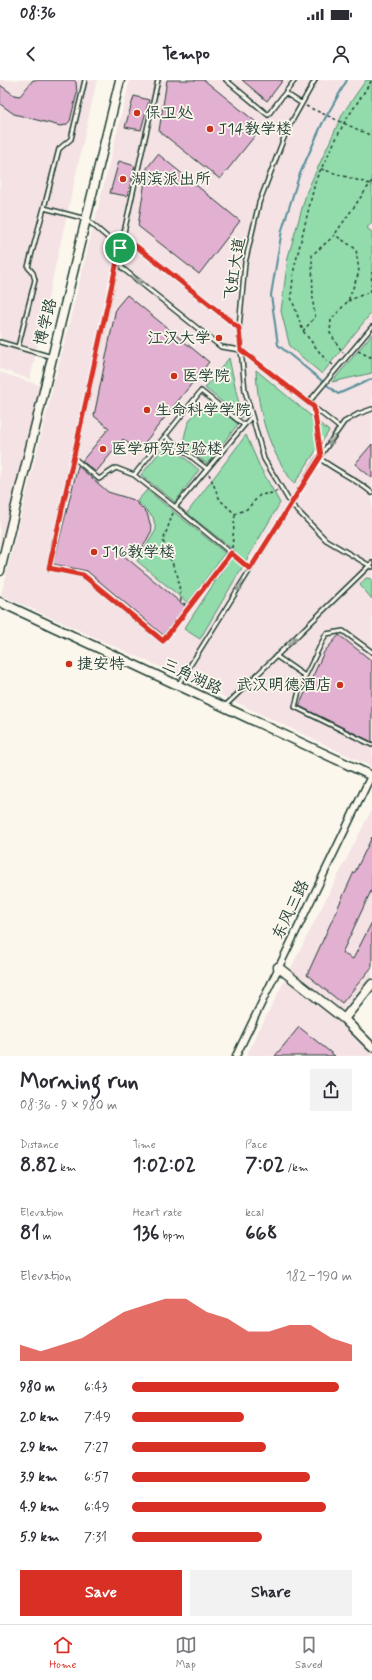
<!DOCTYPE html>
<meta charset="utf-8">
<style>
:root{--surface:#fff;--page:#f2f2f3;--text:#2b2b33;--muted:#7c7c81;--line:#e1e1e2;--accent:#d93025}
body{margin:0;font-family:Mynerve,"LXGW WenKai TC",sans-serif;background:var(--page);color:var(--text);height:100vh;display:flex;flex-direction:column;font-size:15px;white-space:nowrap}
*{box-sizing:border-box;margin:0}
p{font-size:13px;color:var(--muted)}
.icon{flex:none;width:22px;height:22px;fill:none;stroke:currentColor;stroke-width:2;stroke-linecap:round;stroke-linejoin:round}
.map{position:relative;height:976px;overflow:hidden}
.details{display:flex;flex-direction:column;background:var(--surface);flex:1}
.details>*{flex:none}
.pin{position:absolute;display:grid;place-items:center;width:34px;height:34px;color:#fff;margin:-17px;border:2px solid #fff;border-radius:50%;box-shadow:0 1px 4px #0007}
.round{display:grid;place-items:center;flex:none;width:42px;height:42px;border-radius:0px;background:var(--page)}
.summary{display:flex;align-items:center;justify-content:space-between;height:68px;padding:0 20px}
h1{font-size:22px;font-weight:800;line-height:30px}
.figures{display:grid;grid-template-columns:repeat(3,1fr);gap:6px;height:68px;padding:4px 20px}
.figures div{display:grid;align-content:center}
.figures b{font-size:20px;font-weight:800}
.figures small{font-size:11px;font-weight:400}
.figures p{font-size:11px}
.chart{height:112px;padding:8px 20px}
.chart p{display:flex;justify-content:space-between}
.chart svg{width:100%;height:72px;margin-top:4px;fill:var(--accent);opacity:.7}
.action{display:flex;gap:8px;margin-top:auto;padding:8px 20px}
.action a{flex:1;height:46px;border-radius:0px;background:var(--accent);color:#fff;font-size:16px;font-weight:800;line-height:46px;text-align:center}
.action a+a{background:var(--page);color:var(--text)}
ul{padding:0 20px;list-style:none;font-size:13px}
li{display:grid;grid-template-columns:64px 48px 1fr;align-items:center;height:30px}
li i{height:10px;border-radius:5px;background:var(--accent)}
.status{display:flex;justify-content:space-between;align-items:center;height:28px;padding:0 20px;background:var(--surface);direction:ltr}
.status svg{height:11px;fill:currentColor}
header{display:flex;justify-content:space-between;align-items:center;height:52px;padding:0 20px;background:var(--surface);font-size:18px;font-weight:800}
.dock{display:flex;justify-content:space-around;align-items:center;height:56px;border-top:1px solid var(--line);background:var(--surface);font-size:11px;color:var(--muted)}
.dock a{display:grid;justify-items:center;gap:2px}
.dock .on{color:var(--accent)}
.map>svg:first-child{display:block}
</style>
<div class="status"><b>08:36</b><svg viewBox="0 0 49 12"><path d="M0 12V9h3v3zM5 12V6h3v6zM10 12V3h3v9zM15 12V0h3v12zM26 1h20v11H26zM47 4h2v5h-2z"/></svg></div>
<header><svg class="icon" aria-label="back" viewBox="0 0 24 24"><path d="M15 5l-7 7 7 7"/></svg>Tempo<svg class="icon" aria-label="person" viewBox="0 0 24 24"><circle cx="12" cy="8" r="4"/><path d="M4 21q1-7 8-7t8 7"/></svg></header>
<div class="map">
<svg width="372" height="976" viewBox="0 0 372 976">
<rect width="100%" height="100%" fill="#fbf7ec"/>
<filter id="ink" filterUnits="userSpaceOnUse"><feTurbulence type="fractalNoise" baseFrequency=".025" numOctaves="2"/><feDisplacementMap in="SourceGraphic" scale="8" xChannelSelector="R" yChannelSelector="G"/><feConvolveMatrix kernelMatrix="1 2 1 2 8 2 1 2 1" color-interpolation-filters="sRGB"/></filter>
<g filter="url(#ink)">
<path fill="#f4e2e4" d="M0,0H97L30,299L0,289Z
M130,0H372V687L189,600L1,515Z
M0,292L45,307L0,491Z
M372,729V902L344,939L372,967V976H246Z"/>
<path fill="#92dbab" stroke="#588c70" d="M366,0H372V142L367,148L372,152V232L322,294L290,267L281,231L288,177L307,111L343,33Z
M372,254V293L332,302Z
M229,278L242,338L205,308Z
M256,290L329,351L294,404C268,368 258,334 256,290Z
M214,325L238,344L207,384L183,365C187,341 189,333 214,325Z
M246,355L260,387L280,423L200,559L184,549L235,471L187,433Z
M167,363L199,390L175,422L141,395Z
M147,410L225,473L188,523L137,481L156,450L153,437L137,421Z
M366,498L372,499V519L360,505Z"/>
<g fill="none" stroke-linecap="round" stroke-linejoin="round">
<path stroke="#57909a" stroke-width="2" d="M347,0L322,44L299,96L282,150L271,215L278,265L338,314L372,299"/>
</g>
<path fill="#e2b1d1" stroke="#1f3d34" d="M33,0H74L76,2L77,13L70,41L66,45L60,46L14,34L0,24V5L14,15L20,16Z
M167,0H204L262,47L220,99L159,51Z
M242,0H283L267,21Z
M134,16L149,20L141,50L125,47Z
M158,74L240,141L199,194L138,146L147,88Z
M119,81L135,86L127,116L110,113Z
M127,215L209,282L138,371L123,359L96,392L82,381L109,348L94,336L116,228Z
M372,364V398L355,384Z
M78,386L108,412L134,420L147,433L152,450L142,469L123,475L186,527L163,555L87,491L53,484Z
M339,555L372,581V662L299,626L324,572Z
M372,757V809L342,873L353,879L372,842V887L342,923L307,895L354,792H355Z
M299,947L335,976H275Z"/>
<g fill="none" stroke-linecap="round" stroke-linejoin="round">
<defs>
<path id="lane" d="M158,0L49,488L83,495L163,561L231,473L175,427L252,336
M226,0L268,35L295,0
M315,0L287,50L259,123L245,183L239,248L245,311L264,379L291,424L326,460L372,487
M285,13L301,23
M44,128L59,69L71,59L85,0
M121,173L122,188L221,267L241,270L340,348
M0,262L52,277
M18,267L35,200L33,193L28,187L44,128L86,139L120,168L136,166L239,248
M308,323L372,247
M165,356L207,389
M74,378L99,399L116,388L134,395
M319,378C336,391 356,399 372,413
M175,427L134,395L201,311L244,345
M372,572L343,551L326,554L300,607L295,627L372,665
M276,576L305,596
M178,605L291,424L316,382L344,342L358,334L372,329
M225,626L372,483"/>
<path id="street" d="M236,976L371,696"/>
<path id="secondary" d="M0,491L120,0
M0,522L372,696
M278,887L344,939L372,967
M344,939L372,904"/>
</defs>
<use href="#lane" stroke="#1f3d34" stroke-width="6"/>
<use href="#street" stroke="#1f3d34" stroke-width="9"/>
<use href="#secondary" stroke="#1f3d34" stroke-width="11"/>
<path stroke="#1f3d34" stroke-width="1.5" stroke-dasharray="3 3" stroke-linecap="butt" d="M306,26L372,56
M321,89L370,104L335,154
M372,101L370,104L372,106
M348,221L371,211L372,192
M303,251L315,237L313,222L312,175L335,155L356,169L359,192L348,221L331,240L330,253L343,273
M358,271L370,277L372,276
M333,285L325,279L303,251L291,217L294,189L316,99L344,43L372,0
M315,335L320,369
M209,394L220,420L235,434L247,429L260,415L273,413L278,410
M173,433L163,461L178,497L181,521L186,525
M232,468L235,434
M235,476L247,487"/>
<use href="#lane" stroke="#fbf7ec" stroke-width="3"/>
<use href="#street" stroke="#fbf7ec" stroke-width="6"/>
<use href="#secondary" stroke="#fbf7ec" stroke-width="8"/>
</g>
<defs><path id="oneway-shaft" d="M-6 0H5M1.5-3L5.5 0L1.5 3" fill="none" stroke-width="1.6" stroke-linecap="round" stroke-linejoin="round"/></defs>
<g stroke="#8d9a90">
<use href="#oneway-shaft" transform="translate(137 200) rotate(38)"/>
<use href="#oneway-shaft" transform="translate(332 360) rotate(126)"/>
<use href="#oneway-shaft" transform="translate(240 506) rotate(122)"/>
<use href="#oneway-shaft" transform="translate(292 561) rotate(-44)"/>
</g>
</g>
<g fill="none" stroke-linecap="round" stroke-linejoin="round" filter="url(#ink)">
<defs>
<path id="route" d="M136,166L239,248L241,270L314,327L321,376L250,489L231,473L163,561L83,495L49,488L120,168Z"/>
</defs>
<use href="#route" stroke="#fff" stroke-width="8"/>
<use href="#route" stroke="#d93025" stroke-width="5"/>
</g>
<g fill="#c8321e" stroke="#fbf7ec" stroke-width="1.5">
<circle cx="137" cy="33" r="4"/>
<circle cx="210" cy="49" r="4"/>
<circle cx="123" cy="99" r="4"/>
<circle cx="219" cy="258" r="4"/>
<circle cx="174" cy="296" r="4"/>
<circle cx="147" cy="330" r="4"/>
<circle cx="103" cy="369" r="4"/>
<circle cx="94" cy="472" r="4"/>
<circle cx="69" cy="584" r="4"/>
<circle cx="340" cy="605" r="4"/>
</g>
<g text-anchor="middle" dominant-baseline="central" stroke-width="3.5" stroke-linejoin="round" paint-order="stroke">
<g font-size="16" fill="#1f3d34" stroke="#fbf7ec" text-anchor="start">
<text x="145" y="33">保卫处</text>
<text x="218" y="49">J14教学楼</text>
<text x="131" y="99">湖滨派出所</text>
<text x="211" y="258" text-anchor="end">江汉大学</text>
<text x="182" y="296">医学院</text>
<text x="155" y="330">生命科学学院</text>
<text x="111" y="369">医学研究实验楼</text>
<text x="102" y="472">J16教学楼</text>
<text x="77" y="584">捷安特</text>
<text x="332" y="605" text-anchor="end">武汉明德酒店</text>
</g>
<g font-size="16" fill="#1f3d34" stroke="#fbf7ec">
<text transform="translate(235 189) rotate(-81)">飞虹大道</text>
<text transform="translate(46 242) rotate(-76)">博学路</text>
<text transform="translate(192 597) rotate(25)">三角湖路</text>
<text transform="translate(291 830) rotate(-64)">东风三路</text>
</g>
</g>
</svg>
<div class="pin" style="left:120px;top:168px;background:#1e9e55"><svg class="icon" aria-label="arrive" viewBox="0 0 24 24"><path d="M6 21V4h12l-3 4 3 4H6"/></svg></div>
</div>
<section class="details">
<div class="summary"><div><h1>Morning run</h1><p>08:36 · 9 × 980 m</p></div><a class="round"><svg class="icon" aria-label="share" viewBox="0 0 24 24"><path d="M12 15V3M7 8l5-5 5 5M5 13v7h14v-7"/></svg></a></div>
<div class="figures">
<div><p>Distance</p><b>8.82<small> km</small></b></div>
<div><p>Time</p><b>1:02:02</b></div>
<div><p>Pace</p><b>7:02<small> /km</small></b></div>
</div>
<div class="figures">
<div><p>Elevation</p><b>81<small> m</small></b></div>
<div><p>Heart rate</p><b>136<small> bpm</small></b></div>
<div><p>kcal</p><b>668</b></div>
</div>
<div class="chart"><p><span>Elevation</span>182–190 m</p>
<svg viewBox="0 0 160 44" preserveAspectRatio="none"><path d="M0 44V34L10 38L20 34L30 30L40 22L50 14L60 10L70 6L80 6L90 14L100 18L110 26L120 26L130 22L140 22L150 30L160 34V44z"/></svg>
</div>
<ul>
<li><b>980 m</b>6:43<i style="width:94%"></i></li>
<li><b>2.0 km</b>7:49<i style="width:51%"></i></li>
<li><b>2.9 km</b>7:27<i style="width:61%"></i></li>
<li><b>3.9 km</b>6:57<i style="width:81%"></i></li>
<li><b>4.9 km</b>6:49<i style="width:88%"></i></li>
<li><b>5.9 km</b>7:31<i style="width:59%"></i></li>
</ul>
<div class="action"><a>Save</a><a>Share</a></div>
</section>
<nav class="dock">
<a class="on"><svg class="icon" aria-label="home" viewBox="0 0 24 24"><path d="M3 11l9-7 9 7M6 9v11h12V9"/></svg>Home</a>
<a><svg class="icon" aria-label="map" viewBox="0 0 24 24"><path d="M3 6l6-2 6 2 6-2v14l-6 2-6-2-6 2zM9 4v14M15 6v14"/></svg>Map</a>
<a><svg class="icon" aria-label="saved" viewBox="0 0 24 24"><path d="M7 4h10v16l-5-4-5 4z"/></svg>Saved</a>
</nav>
